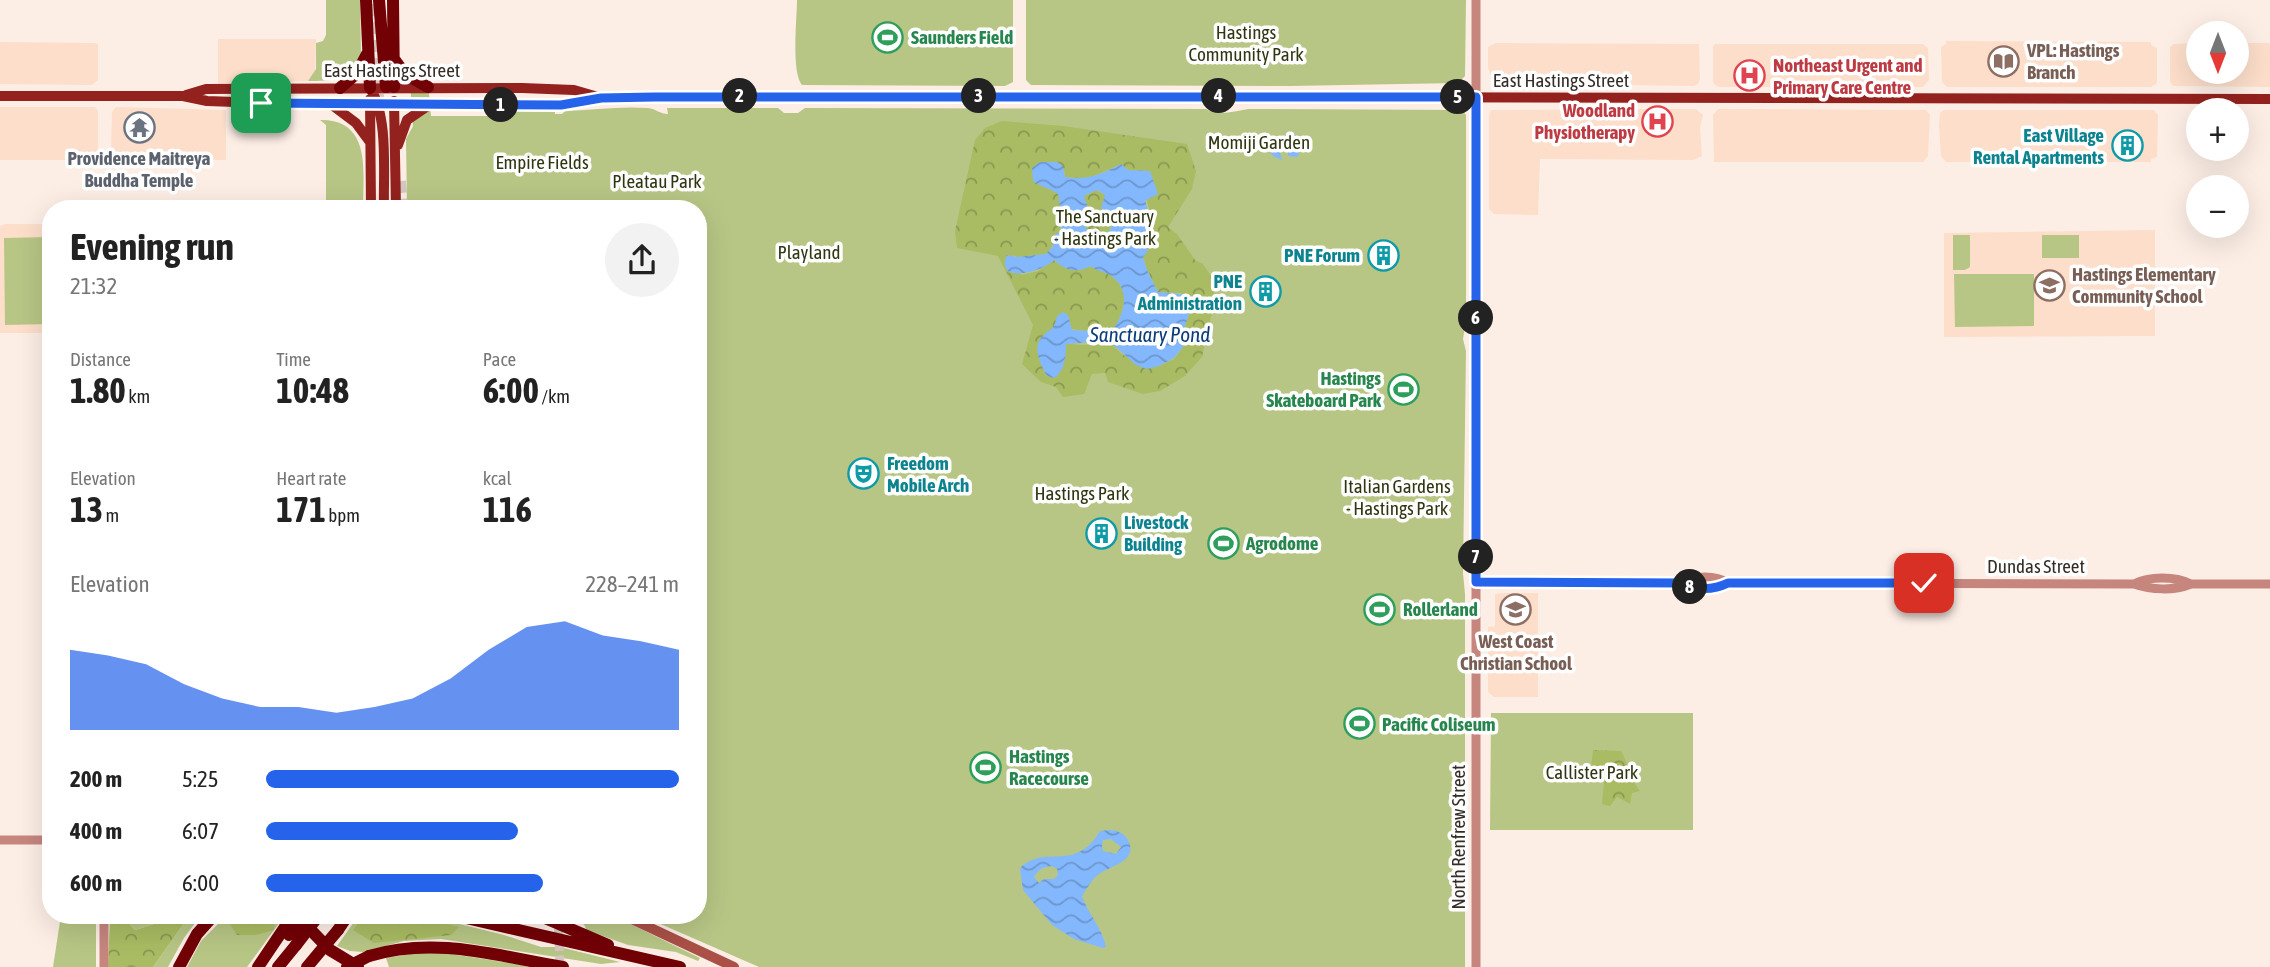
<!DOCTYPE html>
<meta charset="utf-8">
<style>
:root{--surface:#fff;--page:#f2f2f2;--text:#222;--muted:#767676;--accent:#2563eb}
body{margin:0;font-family:"Asap Condensed",sans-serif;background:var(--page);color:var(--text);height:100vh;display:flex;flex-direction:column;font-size:26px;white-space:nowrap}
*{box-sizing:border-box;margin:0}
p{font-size:23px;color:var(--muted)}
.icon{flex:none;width:38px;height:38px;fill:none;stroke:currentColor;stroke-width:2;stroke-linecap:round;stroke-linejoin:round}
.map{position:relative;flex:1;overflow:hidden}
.drawer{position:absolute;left:42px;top:200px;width:665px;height:724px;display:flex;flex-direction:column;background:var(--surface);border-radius:28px;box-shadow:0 7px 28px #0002}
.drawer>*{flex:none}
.needle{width:46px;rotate:180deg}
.buttons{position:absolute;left:2186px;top:21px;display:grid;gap:14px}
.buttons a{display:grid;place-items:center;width:63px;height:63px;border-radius:50%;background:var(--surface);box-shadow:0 7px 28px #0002;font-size:35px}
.pin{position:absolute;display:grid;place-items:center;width:60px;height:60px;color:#fff;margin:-30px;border-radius:14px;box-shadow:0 4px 10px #0006}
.km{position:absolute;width:35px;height:35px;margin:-18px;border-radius:50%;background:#222;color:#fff;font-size:19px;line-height:35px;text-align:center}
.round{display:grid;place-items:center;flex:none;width:74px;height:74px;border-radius:37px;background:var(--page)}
.summary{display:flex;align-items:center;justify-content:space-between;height:119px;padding:0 28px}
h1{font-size:38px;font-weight:700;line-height:52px}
.metrics{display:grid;grid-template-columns:repeat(3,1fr);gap:10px;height:119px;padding:7px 28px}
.metrics div{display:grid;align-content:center}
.metrics b{font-size:35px;font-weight:700}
.metrics small{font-size:19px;font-weight:400}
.metrics p{font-size:19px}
.chart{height:196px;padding:14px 28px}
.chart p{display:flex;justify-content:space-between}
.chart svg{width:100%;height:126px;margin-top:7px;fill:var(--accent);opacity:.7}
ul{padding:0 28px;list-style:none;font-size:23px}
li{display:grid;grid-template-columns:112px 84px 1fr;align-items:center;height:52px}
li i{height:18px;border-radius:9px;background:var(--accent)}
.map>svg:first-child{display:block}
</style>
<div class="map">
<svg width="2270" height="967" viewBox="0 0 2270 967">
<defs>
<pattern id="forest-crowns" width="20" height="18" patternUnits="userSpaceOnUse" patternTransform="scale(1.75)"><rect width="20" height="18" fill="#a9bb63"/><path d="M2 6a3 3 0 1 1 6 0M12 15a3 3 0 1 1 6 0" fill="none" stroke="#8a9851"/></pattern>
<pattern id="water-waves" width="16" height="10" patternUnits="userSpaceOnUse" patternTransform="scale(1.75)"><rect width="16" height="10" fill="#83b8fe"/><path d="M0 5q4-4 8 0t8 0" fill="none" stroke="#6c96cd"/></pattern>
</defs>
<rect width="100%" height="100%" fill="#fceee5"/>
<path fill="#fcdeca" d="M218,39H316L315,73L308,81L218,84Z
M1946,41L2151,42V45L2157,48V83L2151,87H1947L1942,82L1941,47L1946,44Z
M0,42L94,43L98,44V80L92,85L0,84Z
M1496,43L1699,44L1700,78L1698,84L1694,86L1498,83L1492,80L1488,67V47Z
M2198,43V72H2236L2237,43H2270V87L2173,86L2170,82V47L2174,44Z
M1715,44H1923L1928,48L1929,80L1923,87H1719L1715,85L1713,82V47Z
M0,107H95L98,111V155L93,157V160H0Z
M116,107L226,110V160L116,159V157L111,154L112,112Z
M1696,109L1703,115L1700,128L1702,156L1693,160L1540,159L1538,215L1494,214L1489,209V115L1491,110Z
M1718,109L1926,110L1930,115L1928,156L1923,162H1714L1713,115Z
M1944,110H2154L2158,115L2157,157L2151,159V162H1946L1941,156L1939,126L1940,113Z
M6,224H51V333H0V226Z
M2155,230V336L1944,337V233Z
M1506,593H1538V697H1494L1488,692V627L1495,626V594Z"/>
<path fill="#b7c685" d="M326,0H360L361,56C355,81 329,81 308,81L316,69V43L323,41L326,35Z
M797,0H1013V82L1005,86L802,85C791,72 797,18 797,0Z
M1026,0H1466L1465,76L1458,83L1290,86L1031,85L1026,80Z
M409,68L427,71L431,116H494L519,111H555V114H562L565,111C592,110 620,106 648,108C656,109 660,114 668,114L667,108H778L784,113H798L805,108L1206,109C1219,117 1234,111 1248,109L1462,110L1466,115V320L1463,339L1466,351L1463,573L1465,594V828L1458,833V849L1465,856V967H759L640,915H698V208H407L406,139L413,126Z
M320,120C372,119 363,172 363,208H326V125Z
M1953,235H1970V267L1965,270H1953Z
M2042,235H2079V258H2042Z
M51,237V324L5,325L4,238Z
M1954,274H2034V326L1955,327Z
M1491,713H1693V830H1490Z
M61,915H96V967H53Z
M122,915H161L154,924L135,930Z
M190,915H201L184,938L168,967H153Z
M227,915H285L247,967H187L201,941Z
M359,915H423L504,935L541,947H560L620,962L601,964L441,939L404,941L363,952L350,951L337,946Z
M574,915H612L700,958L698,961L676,952L628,945L586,930L585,926Z
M417,953H445L537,967H389L386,958Z"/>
<path fill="url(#forest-crowns)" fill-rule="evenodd" d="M1002,121L1063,126L1187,144L1196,171L1192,189L1168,227L1177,234L1195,260L1203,264L1213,279L1215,299L1202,357L1185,376L1160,391L1143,394L1108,382L1105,373L1092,374L1084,394L1063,397L1056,387L1041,382L1022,364L1033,325L998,256L957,248L955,231L975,140L985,128ZM1121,164L1128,170L1138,171L1149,208L1143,257L1147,270L1158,292L1180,293L1193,300L1184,329L1183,347L1174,359L1159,366L1123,355L1109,341C1088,349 1062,343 1041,339L1055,327L1110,334C1122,319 1132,294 1115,279C1109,273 1098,270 1090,266C1074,271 1066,271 1054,260L1038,271L1021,275L1013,255L1017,257L1046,254C1063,236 1064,217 1058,193C1050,188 1041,187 1033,180L1064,170L1065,177L1088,179Z
M1096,190L1105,195L1104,211C1114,215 1113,223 1109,231L1103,233L1095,229H1086L1083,219L1088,214L1096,215V211L1085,205L1084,196Z
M1593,750L1621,751C1629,765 1630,778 1640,791L1632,793L1630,804L1617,797L1610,806L1602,804L1604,782L1591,768Z
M110,915H122L135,930L154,924L161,915H190L153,967H108Z
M227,915H275L274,930L256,935H237L225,917Z
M365,915H413L459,927L451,935L374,943L353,930Z"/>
<path fill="url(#water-waves)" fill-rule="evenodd" d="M1290,133L1300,137L1302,141L1298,150L1299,154L1297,157L1288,156V151L1283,150L1280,152L1282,160L1273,156L1270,151L1273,137H1282Z
M1040,162H1057L1063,166L1065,177C1087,181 1102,174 1121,164L1128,170L1150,171L1158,194L1145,201C1153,218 1140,235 1148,251L1143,257L1147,270L1158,292L1190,295L1193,301L1184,329L1183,347L1174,358L1159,366L1147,369L1136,365L1109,341L1066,344C1066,356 1065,371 1054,378L1047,376C1042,367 1032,349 1041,338C1050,328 1054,331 1057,316L1063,312L1068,315L1072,330L1093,331L1109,334C1122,320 1132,294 1115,279C1109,272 1098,272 1090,266C1076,274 1065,270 1054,260C1043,272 994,285 1007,255L1017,257L1046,254L1053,246L1052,237L1061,231L1062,219L1058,194C1050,188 1041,187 1033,181L1032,168ZM1097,190L1105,195L1101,208L1112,218L1113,225L1109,231L1103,233L1095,229H1086L1083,219L1088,214L1097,215L1096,211L1088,208L1084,196Z
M1109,830C1117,830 1124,833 1128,840C1139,861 1111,866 1099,874C1092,879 1087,889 1082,896C1088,914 1103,929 1106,947L1103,948L1074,939L1052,925L1023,890L1020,868C1046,843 1074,874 1100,831ZM1111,839L1121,847L1116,854L1103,851L1102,846L1103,840ZM1052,866L1057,869L1058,875L1054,879H1044L1039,883L1034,877C1039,869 1043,867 1052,866Z"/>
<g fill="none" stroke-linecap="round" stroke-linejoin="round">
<path stroke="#d4c7bf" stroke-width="9" stroke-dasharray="9 4.5" stroke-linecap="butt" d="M558,915L560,967"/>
<path stroke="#d4c7bf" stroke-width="12" stroke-dasharray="12 6" stroke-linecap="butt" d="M374,4L378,98
M400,181L402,208"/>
<path stroke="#c6867e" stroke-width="9" d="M1476,582L1681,583C1694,575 1716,575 1728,583
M1681,583C1694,591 1715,590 1728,583L2134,584C2151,590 2174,591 2191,584H2270
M2134,584C2149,576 2175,576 2191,584
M0,840H51
M104,967V915
M1476,967V0"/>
<path stroke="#aa5047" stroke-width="10" d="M623,915L734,967"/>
<path stroke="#93221e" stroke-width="10" d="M370,88C389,117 383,174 384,208
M186,95L206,89L522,88L574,90L598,97
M0,96H183L207,101L261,103L507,105H561L601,98L790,96L2270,99
M370,99L371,208
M394,101L396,208
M332,105L356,123L370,142
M398,145L407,120L429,105"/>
<path stroke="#720106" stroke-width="12" d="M366,0L370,88
M379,0L386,87
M393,0L394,87
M394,59L405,74L428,87
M340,88L357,73L367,54
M453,915L680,967
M538,915L608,945
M303,922L330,950L358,967
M338,930L348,915
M369,956C436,936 497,956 563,967
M179,967L197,934L214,915
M258,967L293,915
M278,967L296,945"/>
<path stroke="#720106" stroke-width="12" d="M289,935L304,915
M296,945L319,915
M307,967L338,930
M347,967L369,956"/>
</g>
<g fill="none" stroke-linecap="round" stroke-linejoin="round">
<defs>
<path id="route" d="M261,103L561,105L601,98L654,97H1476V582L1681,583C1694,591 1714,590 1728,583H1924"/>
</defs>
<use href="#route" stroke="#fff" stroke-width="14"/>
<use href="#route" stroke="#2563eb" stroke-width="9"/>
</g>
<defs>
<symbol id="stadium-ring" viewBox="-11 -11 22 22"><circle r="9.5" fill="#fefefe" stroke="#2e9e5b" stroke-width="1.5"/><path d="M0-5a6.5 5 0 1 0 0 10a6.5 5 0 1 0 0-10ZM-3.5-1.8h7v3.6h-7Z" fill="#2e9e5b"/></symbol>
<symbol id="library-ring" viewBox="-11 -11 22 22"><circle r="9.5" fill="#fefefe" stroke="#8d6e63" stroke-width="1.5"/><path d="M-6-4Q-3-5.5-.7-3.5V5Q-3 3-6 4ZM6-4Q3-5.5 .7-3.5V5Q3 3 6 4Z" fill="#8d6e63"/></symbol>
<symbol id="hospital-ring" viewBox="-11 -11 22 22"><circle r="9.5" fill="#fefefe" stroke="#e0444e" stroke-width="1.5"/><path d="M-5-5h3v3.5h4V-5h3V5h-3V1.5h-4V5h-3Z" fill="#e0444e"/></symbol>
<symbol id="temple-ring" viewBox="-11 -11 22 22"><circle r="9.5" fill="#fefefe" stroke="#6b7280" stroke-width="1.5"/><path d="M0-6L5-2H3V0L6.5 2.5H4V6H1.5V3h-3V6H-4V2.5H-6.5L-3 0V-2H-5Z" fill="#6b7280"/></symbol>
<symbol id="building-ring" viewBox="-11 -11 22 22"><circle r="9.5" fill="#fefefe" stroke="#0f9aa8" stroke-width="1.5"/><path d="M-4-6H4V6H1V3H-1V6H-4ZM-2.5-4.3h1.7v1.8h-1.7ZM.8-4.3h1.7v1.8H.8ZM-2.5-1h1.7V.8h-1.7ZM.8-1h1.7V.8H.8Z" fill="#0f9aa8"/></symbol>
<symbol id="school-ring" viewBox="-11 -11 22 22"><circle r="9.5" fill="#fefefe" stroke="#8d6e63" stroke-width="1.5"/><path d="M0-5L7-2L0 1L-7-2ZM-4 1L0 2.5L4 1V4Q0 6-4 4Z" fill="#8d6e63"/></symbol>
<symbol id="theatre-ring" viewBox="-11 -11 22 22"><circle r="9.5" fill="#fefefe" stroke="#0f9aa8" stroke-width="1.5"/><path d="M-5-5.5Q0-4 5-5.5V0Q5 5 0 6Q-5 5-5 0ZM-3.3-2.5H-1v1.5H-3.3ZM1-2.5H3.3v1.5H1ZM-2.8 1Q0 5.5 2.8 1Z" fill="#0f9aa8"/></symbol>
</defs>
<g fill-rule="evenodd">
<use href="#stadium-ring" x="870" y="20" width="35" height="35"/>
<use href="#library-ring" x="1986" y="44" width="35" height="35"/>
<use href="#hospital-ring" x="1732" y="58" width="35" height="35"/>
<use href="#hospital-ring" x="1640" y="104" width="35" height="35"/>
<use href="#temple-ring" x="122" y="110" width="35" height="35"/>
<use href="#building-ring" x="2110" y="128" width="35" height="35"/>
<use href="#building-ring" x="1366" y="238" width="35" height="35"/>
<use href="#school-ring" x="2032" y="268" width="35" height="35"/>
<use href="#building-ring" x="1248" y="274" width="35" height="35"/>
<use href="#stadium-ring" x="1386" y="372" width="35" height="35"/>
<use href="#theatre-ring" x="846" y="456" width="35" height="35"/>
<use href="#building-ring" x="1084" y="516" width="35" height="35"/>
<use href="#stadium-ring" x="1206" y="526" width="35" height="35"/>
<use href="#stadium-ring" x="1362" y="592" width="35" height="35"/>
<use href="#school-ring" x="1498" y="592" width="35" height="35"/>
<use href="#stadium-ring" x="1342" y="706" width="35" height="35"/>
<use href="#stadium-ring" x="968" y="750" width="35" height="35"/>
</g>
<g text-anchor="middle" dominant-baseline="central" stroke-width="7" stroke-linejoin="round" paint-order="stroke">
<g font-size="19" fill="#2f3611" stroke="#fefefe">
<text x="1246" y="32">Hastings<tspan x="1246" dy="22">Community Park</tspan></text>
<text x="1259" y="142">Momiji Garden</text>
<text x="542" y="162">Empire Fields</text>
<text x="657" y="181">Pleatau Park</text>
<text x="1105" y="216">The Sanctuary<tspan x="1105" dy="22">- Hastings Park</tspan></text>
<text x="809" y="252">Playland</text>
<text x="1397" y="486">Italian Gardens<tspan x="1397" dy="22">- Hastings Park</tspan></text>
<text x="1082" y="493">Hastings Park</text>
<text x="1592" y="772">Callister Park</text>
</g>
<g font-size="19" font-weight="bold" fill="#27864d" stroke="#fefefe" text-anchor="start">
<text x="911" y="37">Saunders Field</text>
<text x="1381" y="378" text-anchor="end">Hastings<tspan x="1381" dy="22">Skateboard Park</tspan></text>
<text x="1246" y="543">Agrodome</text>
<text x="1403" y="609">Rollerland</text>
<text x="1382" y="724">Pacific Coliseum</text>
<text x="1009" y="756">Hastings<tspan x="1009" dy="22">Racecourse</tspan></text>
</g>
<g font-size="19" font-weight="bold" fill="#785e54" stroke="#fefefe" text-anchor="start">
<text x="2027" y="50">VPL: Hastings<tspan x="2027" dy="22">Branch</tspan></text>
<text x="2072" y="274">Hastings Elementary<tspan x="2072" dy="22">Community School</tspan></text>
<text x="1516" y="641" text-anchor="middle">West Coast<tspan x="1516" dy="22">Christian School</tspan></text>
</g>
<g font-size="19" font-weight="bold" fill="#be3a42" stroke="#fefefe" text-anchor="start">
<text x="1773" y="65">Northeast Urgent and<tspan x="1773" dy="22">Primary Care Centre</tspan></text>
<text x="1635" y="110" text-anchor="end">Woodland<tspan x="1635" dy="22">Physiotherapy</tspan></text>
</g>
<g font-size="19" fill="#342c26" stroke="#fefefe">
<text x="392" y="70">East Hastings Street</text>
<text x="1561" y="80">East Hastings Street</text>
<text x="2036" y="566">Dundas Street</text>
<text transform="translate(1458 837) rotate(-90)">North Renfrew Street</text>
</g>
<g font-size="19" font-weight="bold" fill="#0d838f" stroke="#fefefe" text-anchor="end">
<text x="2104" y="135">East Village<tspan x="2104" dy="22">Rental Apartments</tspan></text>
<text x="1360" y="255">PNE Forum</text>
<text x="1242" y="281">PNE<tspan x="1242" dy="22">Administration</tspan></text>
<text x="887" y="463" text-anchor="start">Freedom<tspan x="887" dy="22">Mobile Arch</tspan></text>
<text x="1124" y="522" text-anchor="start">Livestock<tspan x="1124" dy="22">Building</tspan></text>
</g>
<g font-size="19" font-weight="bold" fill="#5b616d" stroke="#fefefe">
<text x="139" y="158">Providence Maitreya<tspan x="139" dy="22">Buddha Temple</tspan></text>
</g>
<g font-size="21" font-style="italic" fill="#0a3d7b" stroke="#fefefe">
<text x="1150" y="334">Sanctuary Pond</text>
</g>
</g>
</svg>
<div class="buttons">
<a><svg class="needle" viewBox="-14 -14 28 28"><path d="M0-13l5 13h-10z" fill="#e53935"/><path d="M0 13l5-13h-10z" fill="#767676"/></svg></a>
<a>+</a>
<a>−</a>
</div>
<div class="pin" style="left:261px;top:103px;background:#1e9e55"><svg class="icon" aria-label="arrive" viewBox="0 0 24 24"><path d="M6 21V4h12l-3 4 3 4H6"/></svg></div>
<div class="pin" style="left:1924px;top:583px;background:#d93025"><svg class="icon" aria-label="check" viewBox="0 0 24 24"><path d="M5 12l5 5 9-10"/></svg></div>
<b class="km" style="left:501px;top:105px">1</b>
<b class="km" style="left:740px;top:96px">2</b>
<b class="km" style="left:979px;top:96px">3</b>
<b class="km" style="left:1219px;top:96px">4</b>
<b class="km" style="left:1458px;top:97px">5</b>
<b class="km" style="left:1476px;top:318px">6</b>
<b class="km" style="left:1476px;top:557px">7</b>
<b class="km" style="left:1690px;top:587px">8</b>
<section class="drawer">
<div class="summary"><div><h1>Evening run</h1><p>21:32</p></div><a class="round"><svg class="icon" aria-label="share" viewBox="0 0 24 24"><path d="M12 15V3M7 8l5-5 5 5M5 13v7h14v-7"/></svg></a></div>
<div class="metrics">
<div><p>Distance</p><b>1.80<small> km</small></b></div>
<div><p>Time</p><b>10:48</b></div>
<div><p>Pace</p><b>6:00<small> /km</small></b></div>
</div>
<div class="metrics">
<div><p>Elevation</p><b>13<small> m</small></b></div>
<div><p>Heart rate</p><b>171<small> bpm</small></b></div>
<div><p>kcal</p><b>116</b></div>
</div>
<div class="chart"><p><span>Elevation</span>228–241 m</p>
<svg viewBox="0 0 160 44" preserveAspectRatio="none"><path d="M0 44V16L10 18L20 21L30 28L40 33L50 36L60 36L70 38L80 36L90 33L100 26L110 16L120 8L130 6L140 11L150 13L160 16V44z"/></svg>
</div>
<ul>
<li><b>200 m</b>5:25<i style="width:100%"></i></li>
<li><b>400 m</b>6:07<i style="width:61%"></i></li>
<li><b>600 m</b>6:00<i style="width:67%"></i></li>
</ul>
</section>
</div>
